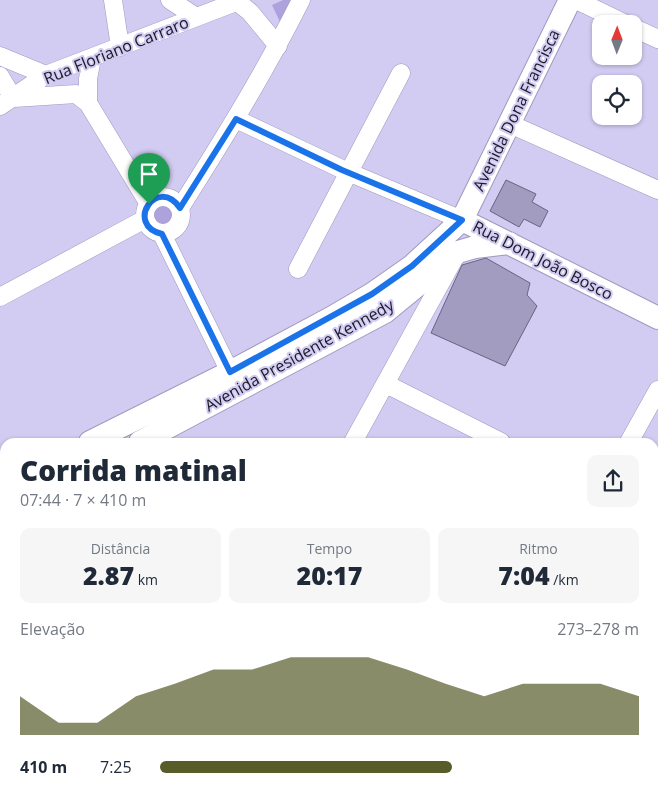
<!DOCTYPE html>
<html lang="pt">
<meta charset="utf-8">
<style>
:root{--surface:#fff;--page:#f6f6f7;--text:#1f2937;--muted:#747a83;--accent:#575c29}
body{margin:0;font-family:"Open Sans",sans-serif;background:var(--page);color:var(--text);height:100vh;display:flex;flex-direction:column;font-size:19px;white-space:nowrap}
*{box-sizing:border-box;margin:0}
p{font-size:16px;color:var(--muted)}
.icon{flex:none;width:28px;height:28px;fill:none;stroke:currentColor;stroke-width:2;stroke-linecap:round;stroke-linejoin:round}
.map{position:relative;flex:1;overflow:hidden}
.sheet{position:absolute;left:0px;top:438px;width:659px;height:358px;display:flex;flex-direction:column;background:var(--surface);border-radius:15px 15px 0 0;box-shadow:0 1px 4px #0004}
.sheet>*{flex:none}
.needle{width:32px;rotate:1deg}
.tools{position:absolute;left:592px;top:15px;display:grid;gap:10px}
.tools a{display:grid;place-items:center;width:50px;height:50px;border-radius:10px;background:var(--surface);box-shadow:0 1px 4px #0004;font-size:25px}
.pin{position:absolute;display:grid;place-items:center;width:42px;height:42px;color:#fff;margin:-51px -21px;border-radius:50% 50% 50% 0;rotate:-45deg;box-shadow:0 0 5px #0007}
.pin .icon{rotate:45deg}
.round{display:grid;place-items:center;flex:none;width:52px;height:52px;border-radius:10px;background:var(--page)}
.overview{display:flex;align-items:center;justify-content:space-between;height:85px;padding:0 20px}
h1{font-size:28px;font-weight:800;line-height:38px}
.figures{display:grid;grid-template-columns:repeat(3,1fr);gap:8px;height:85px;padding:5px 20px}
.figures div{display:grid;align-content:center;border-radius:10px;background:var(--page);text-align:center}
.figures b{font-size:25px;font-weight:800}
.figures small{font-size:14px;font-weight:400}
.figures p{font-size:14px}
.chart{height:140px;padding:10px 20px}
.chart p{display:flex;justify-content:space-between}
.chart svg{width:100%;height:90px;margin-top:5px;fill:var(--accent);opacity:.7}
ul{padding:0 20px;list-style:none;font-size:16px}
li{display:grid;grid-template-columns:80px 60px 1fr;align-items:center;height:38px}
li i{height:12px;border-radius:6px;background:var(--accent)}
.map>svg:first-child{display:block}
</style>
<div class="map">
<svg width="658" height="795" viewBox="0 0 658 795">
<rect width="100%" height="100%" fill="#d2cbf2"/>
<path fill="#aea2dc" d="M283,0H293L281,24L272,5Z
M152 216a12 12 0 1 1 24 0a12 12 0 1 1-24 0Z
M0,539L5,542V576L0,574Z"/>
<path fill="#a695e0" d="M654,720L658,723V795H580L583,790H654Z"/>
<path fill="#9281ca" d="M0,658L5,661V681L0,677Z"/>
<path fill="#a39cc1" stroke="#6a6385" d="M506,180L536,194L532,202L548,211L540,227L524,219L519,227L490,211Z
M486,258L530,283L527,295L537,306L505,366L431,333L462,265Z"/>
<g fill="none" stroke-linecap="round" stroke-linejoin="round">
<defs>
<path id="minor" d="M113,0L120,47
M170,0L196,17
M576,0L626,24
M236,1L250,12L278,46
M634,28L658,39
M0,56L46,75
M0,76L13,98
M14,98L76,94L88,103L149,204
M88,103V79L92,58
M0,106L46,75L241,0
M236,119L348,172L462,220
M510,124L658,190
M145 215a18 18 0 1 1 36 0a18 18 0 1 1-36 0Z
M180,208C223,140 265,72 301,0
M162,234L230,372
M298,269L401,73
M0,297L145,219
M386,383L394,388L501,442
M353,442L455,257
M629,442L658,390
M654,709L658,705
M509,790L514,795
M157,795L159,790
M381,795L389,790
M566,795L570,790"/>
<path id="major" d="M462,220L658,318
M90,442L230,372L331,318L372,294L412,266L462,220L570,0
M140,442L385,312L458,252L475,247L509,243
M0,488L5,485
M0,517L5,514"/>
</defs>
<use href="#minor" stroke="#a099bf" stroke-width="19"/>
<use href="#major" stroke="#a099bf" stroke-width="24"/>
<path stroke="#9b95b5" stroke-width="2.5" stroke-dasharray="1 4" stroke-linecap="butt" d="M654,755L658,758"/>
<use href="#minor" stroke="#fff" stroke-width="18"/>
<use href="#major" stroke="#fff" stroke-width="22"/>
</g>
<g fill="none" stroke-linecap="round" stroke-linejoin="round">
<defs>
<path id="route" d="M236,119L342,170L462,220L412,266L372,294L230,372L162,234C124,225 157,175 180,208Z"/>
</defs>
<use href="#route" stroke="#fff" stroke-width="10"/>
<use href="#route" stroke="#1a73e8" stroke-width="6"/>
</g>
<g text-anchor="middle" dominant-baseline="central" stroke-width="4" stroke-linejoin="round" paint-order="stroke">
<g font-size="16" fill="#1b1826" stroke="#d2cbf2">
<text transform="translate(116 50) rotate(-22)">Rua Floriano Carraro</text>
<text transform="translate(516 110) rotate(-64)">Avenida Dona Francisca</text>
<text transform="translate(543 260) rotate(27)">Rua Dom João Bosco</text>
<text transform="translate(299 355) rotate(-29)">Avenida Presidente Kennedy</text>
</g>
</g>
</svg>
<div class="tools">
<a><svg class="needle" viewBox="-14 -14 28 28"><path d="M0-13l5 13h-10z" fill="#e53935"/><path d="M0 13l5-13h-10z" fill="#747a83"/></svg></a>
<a><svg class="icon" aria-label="locate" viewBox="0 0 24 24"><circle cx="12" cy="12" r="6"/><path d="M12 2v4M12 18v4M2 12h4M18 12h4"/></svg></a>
</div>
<div class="pin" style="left:149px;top:204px;background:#1e9e55"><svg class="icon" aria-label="arrive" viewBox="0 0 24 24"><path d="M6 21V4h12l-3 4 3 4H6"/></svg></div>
<section class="sheet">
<div class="overview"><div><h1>Corrida matinal</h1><p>07:44 · 7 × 410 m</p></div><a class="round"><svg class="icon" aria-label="share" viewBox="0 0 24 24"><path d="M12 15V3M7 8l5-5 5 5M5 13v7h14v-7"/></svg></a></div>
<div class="figures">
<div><p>Distância</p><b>2.87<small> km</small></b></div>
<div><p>Tempo</p><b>20:17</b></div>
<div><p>Ritmo</p><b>7:04<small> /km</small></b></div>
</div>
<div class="chart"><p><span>Elevação</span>273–278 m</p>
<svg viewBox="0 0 160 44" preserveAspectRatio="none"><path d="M0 44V25L10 38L20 38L30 25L40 19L50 12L60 12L70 6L80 6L90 6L100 12L110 19L120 25L130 19L140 19L150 19L160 25V44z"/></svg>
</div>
<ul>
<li><b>410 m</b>7:25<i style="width:61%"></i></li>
</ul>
</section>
</div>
